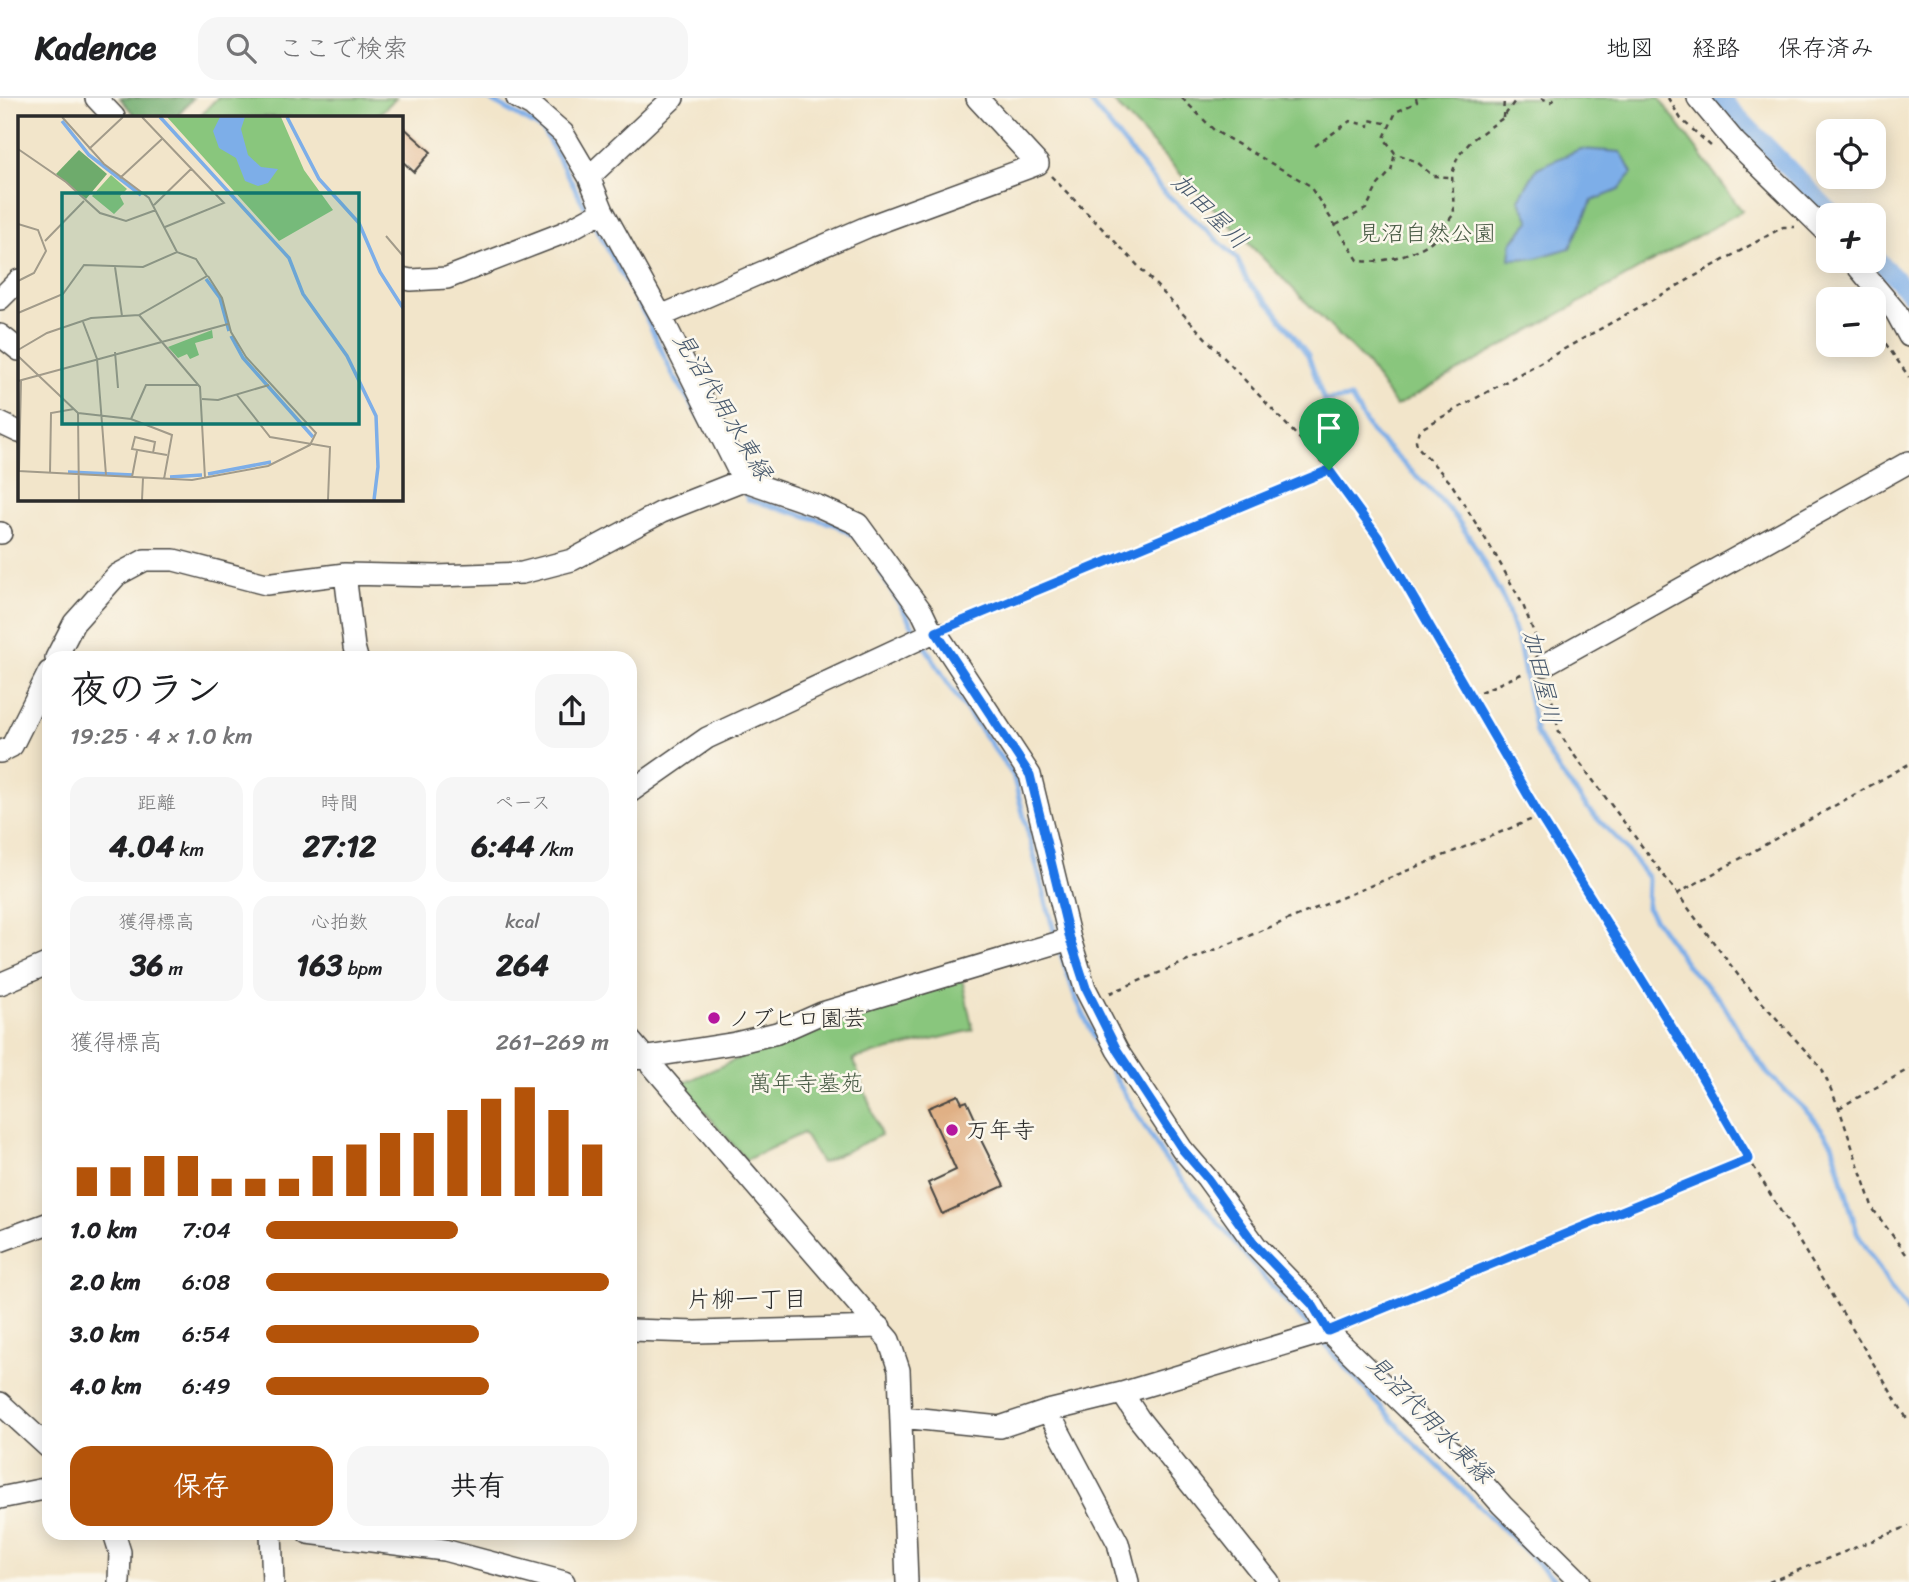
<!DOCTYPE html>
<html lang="ja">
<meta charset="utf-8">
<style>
:root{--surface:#fff;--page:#f6f6f6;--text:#202124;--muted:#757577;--line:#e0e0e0;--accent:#b45309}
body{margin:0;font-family:Sriracha,"Klee One",sans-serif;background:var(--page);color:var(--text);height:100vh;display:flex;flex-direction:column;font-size:26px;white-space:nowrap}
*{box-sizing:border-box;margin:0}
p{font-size:23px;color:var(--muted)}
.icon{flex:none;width:38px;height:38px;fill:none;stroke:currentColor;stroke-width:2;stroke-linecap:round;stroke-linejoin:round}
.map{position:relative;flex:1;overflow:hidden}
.side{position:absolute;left:42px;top:553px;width:595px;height:889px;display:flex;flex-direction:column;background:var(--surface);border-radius:21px;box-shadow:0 4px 18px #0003}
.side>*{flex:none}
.fabs{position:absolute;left:1816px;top:21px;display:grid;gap:14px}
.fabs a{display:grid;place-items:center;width:70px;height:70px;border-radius:14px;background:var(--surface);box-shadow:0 4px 18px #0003;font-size:35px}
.pin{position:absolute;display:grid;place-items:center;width:60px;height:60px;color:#fff;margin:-72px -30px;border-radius:50% 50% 50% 0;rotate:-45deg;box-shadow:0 0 7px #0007}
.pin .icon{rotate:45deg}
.round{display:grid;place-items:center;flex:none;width:74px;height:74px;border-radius:21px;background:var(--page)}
.overview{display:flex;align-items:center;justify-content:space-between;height:119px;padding:0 28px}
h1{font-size:38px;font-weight:800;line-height:52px}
.metrics{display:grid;grid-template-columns:repeat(3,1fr);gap:10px;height:119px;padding:7px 28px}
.metrics div{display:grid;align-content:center;border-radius:18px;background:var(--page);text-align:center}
.metrics b{font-size:30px;font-weight:800}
.metrics small{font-size:19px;font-weight:400}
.metrics p{font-size:19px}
.chart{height:196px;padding:14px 28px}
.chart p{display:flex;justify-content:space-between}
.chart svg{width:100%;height:126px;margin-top:7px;stroke:var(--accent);stroke-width:6}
.button{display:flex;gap:14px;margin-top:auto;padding:14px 28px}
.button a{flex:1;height:80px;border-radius:21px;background:var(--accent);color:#fff;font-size:28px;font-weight:800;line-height:80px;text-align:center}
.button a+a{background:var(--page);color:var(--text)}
ul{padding:0 28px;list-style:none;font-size:23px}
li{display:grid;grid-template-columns:112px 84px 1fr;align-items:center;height:52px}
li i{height:18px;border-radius:9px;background:var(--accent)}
header{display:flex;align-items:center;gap:42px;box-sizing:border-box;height:98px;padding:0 35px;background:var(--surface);border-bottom:2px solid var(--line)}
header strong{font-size:33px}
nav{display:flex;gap:38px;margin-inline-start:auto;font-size:24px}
.search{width:490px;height:63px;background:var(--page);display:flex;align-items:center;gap:18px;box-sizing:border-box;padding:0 24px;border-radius:21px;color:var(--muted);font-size:26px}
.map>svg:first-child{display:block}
</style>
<header>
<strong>Kadence</strong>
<div class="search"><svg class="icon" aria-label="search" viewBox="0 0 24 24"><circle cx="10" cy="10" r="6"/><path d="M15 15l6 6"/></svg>ここで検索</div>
<nav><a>地図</a><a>経路</a><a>保存済み</a></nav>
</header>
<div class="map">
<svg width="1909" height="1484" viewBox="0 0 1909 1484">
<rect width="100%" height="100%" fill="#fbf7ec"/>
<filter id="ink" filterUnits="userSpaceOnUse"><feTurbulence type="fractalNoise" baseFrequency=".0143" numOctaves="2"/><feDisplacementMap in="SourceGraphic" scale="14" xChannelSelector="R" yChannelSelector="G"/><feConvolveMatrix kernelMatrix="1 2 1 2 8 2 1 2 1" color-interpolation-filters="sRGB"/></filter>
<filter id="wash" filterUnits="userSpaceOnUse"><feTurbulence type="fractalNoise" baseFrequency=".00686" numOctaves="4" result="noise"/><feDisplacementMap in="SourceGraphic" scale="28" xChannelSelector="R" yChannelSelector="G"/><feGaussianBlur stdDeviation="1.57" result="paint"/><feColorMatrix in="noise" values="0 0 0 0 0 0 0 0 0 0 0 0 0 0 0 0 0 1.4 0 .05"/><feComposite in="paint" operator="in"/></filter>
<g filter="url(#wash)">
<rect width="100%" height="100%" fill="#f2e5ca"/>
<path fill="#89c67d" stroke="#5a7854" stroke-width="2" d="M217,0H396L376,19H199Z
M1110,0H1659L1742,113L1396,308L1367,266L1188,84Z
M962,881L973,932L853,961L881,1037L821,1065L803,1035L746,1062L681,986L835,917Z"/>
<path fill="#6eab6c" stroke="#4c6b4c" stroke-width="2" d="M120,0H193L177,19H136Z"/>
<path fill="#7daee8" stroke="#546c8a" stroke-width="2" d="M1580,51L1621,54L1632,75L1619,92L1592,103L1570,150L1536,160L1510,161L1512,144L1530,123L1519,101L1537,70Z"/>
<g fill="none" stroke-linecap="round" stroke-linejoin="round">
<path stroke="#7daee8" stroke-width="5" d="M487,0L543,32L588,114
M1087,0L1162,92L1237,160L1247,183L1273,210L1308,257L1324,303L1351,300L1371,334L1436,397L1457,421L1473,445L1505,504L1520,551L1536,635L1560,674L1590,713L1622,746L1648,780L1647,810L1689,870L1720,901L1742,938L1768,976L1811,1017L1832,1045L1857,1134L1889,1187L1909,1215
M592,123L645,217L673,277L704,326
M741,388L748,401L837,427L859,442
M880,473L918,537
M923,545L952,592L1013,677L1056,841
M1059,850L1075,898L1106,965L1164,1060L1259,1173L1312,1232
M1321,1242L1408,1339L1557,1484"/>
<path stroke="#7daee8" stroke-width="18" d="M1720,0L1834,117
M1874,158L1909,195"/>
</g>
<g id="blocks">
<path fill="#e0b085" d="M401,27L431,54L414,74L401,62Z
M958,997L962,1005L967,1003L982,1036L979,1038L1004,1088L942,1116L928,1085L956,1072L928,1010Z"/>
</g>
</g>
<g filter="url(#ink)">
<use href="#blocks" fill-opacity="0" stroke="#494743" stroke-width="2"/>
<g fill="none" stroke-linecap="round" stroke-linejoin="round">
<defs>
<path id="minor" d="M96,0L114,19
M517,0L532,8L563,35L589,79L603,113L661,218L743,382
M1698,0L1735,44L1829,136
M589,79L673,0
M1853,163L1896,214L1909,238
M401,180L411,182L447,180L563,135L603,113
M0,201L19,182
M661,218L867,129L1038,66L977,0
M0,237L19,252
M0,325L19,334
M0,435H1
M345,476L354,549L357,560
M936,534L1030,677L1070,841L1085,890L1117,952L1182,1051L1207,1080L1256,1148L1312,1206L1328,1233L1472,1373L1502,1407L1580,1484
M56,560L74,525L117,477L145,462H174L266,486L345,476L436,478L522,475L572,462L662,414L743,382L818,408L858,426L922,514L932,535L707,640L630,694
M1544,567L1909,364
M0,654L12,648L49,574
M0,886L49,865
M630,942L889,1242L899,1272L907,1484
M635,961L736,945L777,935L822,915L1070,841
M0,1143L49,1125
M630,1232L696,1234L880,1229
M1122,1295L1139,1321L1269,1484
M0,1305L49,1350
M1048,1313L1118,1445L1128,1484
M901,1319L1000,1329L1048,1313L1122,1295L1328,1233
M0,1400L49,1390
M114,1435L120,1454L119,1484
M271,1435L273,1484
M308,1435L444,1452L564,1484"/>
</defs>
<use href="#minor" stroke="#494743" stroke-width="24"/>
<path stroke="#494743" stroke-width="2.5" stroke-dasharray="5 5" stroke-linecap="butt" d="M1182,0L1215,33L1309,87L1358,162C1375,168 1412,156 1428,146C1438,139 1446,125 1454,116L1452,76L1458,58L1473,41L1503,20L1517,0
M1416,0L1417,4L1396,14L1384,40L1395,55L1417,64L1433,78L1449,79
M1541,0L1551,4L1557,0
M1668,0L1681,21L1712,49
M1503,20L1504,0
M1315,48L1350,23L1369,28V22L1390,26
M1051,78L1126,155L1329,372L1378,439L1540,718L1689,957L1749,1061L1909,1324
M1336,127L1366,111L1378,87L1391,73L1395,55
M1819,153L1837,174
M1874,229L1909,279
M953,527L1329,372
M1540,550L1523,507L1496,458L1451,385L1417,348L1416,342L1419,332L1783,129H1795
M1548,583L1559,634L1571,653L1741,881L1822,971L1839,1010L1873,1111L1909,1160
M1471,598L1526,574
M1677,796L1909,666
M1110,895L1540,718
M1839,1010L1909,971
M1347,1225L1749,1061
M1769,1484L1909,1428"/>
<use href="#minor" stroke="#fff" stroke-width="21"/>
</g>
</g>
<g fill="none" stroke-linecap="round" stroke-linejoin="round" filter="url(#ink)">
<defs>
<path id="route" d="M1329,372L1378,439L1540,718L1689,957L1749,1061L1328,1233L1312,1206L1256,1148L1207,1080L1182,1051L1117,952L1086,890L1070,841L1030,677L936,534Z"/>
</defs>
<use href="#route" stroke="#fff" stroke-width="14"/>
<use href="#route" stroke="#1a73e8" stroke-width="9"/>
</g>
<g fill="#b5179e" stroke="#fbf7ec" stroke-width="2.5">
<circle cx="714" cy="920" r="7"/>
<circle cx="952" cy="1032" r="7"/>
</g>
<g text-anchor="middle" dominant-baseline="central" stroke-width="5" stroke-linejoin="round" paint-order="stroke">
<g font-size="23" fill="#475a44" stroke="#fbf7ec">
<text x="1427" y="135">見沼自然公園</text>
<text x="806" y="985">萬年寺墓苑</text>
</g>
<g font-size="23" fill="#2b2b2b" stroke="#fbf7ec" text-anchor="start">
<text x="728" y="920">ノブヒロ園芸</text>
<text x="966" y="1032">万年寺</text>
</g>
<g font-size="24" font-style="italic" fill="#48596d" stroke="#fbf7ec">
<text transform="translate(1210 113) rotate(45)">加田屋川</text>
<text transform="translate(723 308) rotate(59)">見沼代用水東縁</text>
<text transform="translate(1542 579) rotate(77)">加田屋川</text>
<text transform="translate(1430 1321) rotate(46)">見沼代用水東縁</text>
</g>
<g font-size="24" fill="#2b2b2b" stroke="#fbf7ec">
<text x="747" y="1201">片柳一丁目</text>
</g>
</g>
<g transform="translate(18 18)">
<rect width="385" height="385" fill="#f2e5ca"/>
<path d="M149,1H263L286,54L315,94L261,125ZM93,59L109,73L102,80L106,88L96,98L74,80ZM194,214L195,222L177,227L181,239L172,243L169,238L160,242L150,231Z" fill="#89c67d"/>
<path d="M61,34L89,58L68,83L38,58Z" fill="#6eab6c"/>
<path d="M202,1H227L223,13L230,39L243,51L260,53L250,67L240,70L227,65L218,42L201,32L195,15Z" fill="#7daee8"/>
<path fill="none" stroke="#7daee8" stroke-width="3.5" d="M142,1L271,142L285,178L329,240L358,300L360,351L356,384M269,1L301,63L341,107L362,156L385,192M44,5L71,39L123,79M188,163L202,182L211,215M213,220L225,242L295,321M50,356L115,359M190,358L253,346M152,361L184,359"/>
<path fill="none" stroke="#a29b8a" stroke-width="2" d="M44,1L86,48L131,82L159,136M124,1L206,87L147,111M0,33L48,66L82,97L108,105L138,94M71,33L105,1M102,62L145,22M136,89L173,53M0,108L20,114L28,135L16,157L0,165M368,120L385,140M27,125L66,85M97,151L104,200M0,197L45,178L66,149L125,151L159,136L178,143L189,160L121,199L73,202L29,217L0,234M121,199L182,271L187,362M65,206L79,243L88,359M97,236L100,272M0,240L60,297L61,384M0,265L210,208M219,279L252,321L312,331L310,384M184,283L200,284L251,269M60,297L113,303L154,319L146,363M113,303L128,269H181M135,337L137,326L117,321L114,333L149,339M0,355L174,364L250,350L292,329L298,317L228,241L213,216L204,182L190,160M1,355L3,265M32,357L33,297L56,293M114,361L119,335M124,384L125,362"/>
<path fill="#0f766e" fill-opacity="0.15" stroke="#0f766e" stroke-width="3.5" d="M44,77H341V308H44Z"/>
<rect width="385" height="385" fill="none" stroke="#2b2b2b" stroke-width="3.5"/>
</g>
</svg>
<div class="fabs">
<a><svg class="icon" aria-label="locate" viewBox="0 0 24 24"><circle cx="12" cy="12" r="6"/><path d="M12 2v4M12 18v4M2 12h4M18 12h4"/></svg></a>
<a>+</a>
<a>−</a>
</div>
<div class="pin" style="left:1329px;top:372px;background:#1e9e55"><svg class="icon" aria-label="arrive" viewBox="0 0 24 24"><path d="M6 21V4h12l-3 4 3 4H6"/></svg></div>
<section class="side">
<div class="overview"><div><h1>夜のラン</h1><p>19:25 · 4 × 1.0 km</p></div><a class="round"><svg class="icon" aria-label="share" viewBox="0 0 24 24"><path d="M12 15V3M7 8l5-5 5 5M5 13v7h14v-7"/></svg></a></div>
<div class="metrics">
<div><p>距離</p><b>4.04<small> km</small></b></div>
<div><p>時間</p><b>27:12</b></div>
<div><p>ペース</p><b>6:44<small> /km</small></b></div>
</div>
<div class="metrics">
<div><p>獲得標高</p><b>36<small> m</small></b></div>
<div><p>心拍数</p><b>163<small> bpm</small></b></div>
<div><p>kcal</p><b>264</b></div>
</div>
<div class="chart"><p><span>獲得標高</span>261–269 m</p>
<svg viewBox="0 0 160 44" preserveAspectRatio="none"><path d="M5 44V34M15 44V34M25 44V30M35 44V30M45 44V38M55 44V38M65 44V38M75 44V30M85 44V26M95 44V22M105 44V22M115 44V14M125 44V10M135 44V6M145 44V14M155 44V26"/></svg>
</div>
<ul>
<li><b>1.0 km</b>7:04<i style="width:56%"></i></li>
<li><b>2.0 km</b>6:08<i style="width:100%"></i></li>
<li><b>3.0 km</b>6:54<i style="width:62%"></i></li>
<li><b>4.0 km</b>6:49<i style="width:65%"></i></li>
</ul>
<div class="button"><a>保存</a><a>共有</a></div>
</section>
</div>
